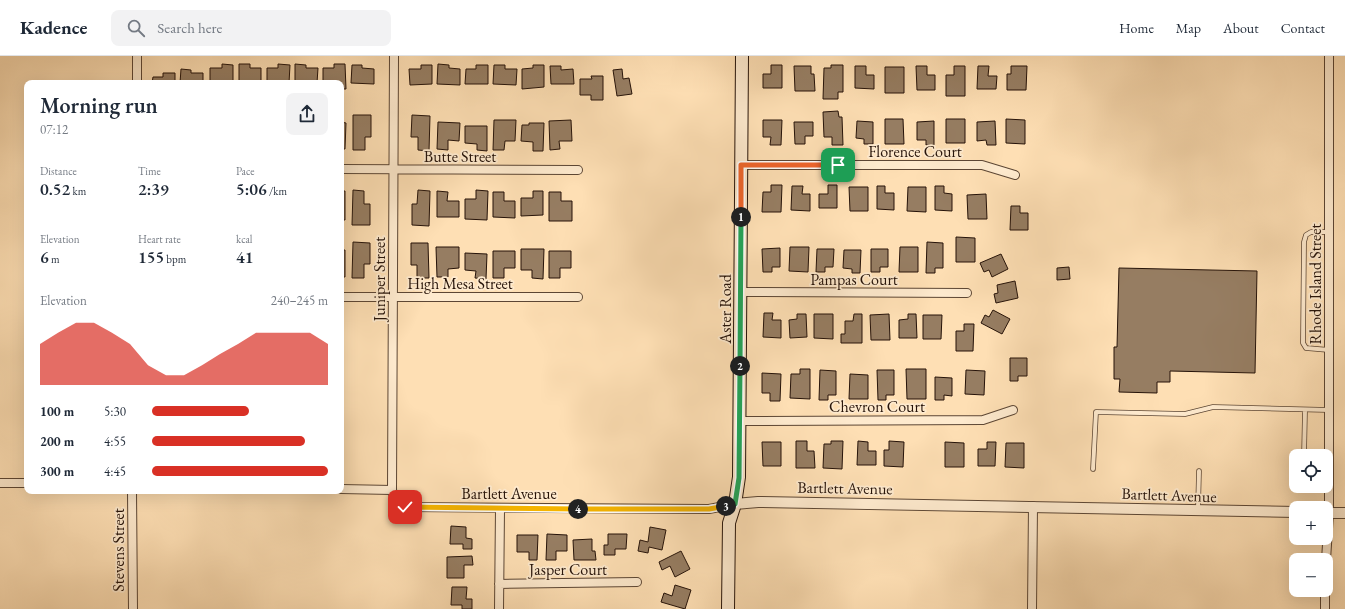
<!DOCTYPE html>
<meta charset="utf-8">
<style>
:root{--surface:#fff;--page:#f2f2f3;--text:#1f2937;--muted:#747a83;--line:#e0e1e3;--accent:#d93025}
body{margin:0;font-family:"EB Garamond",serif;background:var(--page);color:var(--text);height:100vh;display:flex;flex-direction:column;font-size:15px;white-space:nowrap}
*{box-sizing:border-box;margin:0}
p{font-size:13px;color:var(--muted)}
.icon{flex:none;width:22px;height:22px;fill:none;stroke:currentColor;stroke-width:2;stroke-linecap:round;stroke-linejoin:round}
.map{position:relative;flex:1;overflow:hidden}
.panel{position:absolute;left:24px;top:24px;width:320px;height:414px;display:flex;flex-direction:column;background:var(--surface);border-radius:8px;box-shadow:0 4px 16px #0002}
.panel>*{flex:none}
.fabs{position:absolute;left:1289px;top:393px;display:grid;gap:8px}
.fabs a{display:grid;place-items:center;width:44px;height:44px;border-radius:8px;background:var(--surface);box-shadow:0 4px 16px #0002;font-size:20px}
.pin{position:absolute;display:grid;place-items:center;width:34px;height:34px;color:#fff;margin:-17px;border-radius:8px;box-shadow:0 2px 6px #0006}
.km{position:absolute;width:20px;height:20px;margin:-10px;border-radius:50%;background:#222;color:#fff;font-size:11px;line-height:20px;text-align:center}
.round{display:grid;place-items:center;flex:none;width:42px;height:42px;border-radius:8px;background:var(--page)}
.headline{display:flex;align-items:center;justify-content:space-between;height:68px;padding:0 16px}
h1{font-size:22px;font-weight:600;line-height:30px}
.figures{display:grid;grid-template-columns:repeat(3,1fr);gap:6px;height:68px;padding:4px 16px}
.figures div{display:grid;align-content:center}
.figures b{font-size:17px;font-weight:600}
.figures small{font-size:11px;font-weight:400}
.figures p{font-size:11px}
.chart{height:112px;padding:8px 16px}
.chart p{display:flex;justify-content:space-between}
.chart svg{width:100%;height:72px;margin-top:4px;fill:var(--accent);opacity:.7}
ul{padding:0 16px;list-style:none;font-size:13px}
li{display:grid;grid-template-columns:64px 48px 1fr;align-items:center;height:30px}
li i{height:10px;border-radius:5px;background:var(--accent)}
header{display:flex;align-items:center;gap:24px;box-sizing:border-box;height:56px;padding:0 20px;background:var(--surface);border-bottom:1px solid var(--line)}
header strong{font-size:19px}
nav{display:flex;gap:22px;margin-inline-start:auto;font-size:14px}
.search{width:280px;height:36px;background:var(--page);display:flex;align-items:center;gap:10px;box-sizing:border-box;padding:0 14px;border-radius:8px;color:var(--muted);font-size:15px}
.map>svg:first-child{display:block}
</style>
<header>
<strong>Kadence</strong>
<div class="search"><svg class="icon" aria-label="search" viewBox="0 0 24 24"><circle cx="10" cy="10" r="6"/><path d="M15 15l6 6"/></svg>Search here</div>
<nav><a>Home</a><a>Map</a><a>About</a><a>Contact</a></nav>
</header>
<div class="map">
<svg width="1345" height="553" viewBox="0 0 1345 553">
<rect width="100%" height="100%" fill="#fedfb4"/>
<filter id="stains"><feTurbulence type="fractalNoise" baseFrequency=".005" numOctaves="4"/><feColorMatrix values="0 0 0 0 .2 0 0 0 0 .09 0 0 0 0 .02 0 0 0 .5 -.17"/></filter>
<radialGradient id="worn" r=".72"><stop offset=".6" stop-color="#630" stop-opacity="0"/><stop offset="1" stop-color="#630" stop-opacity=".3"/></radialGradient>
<path fill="#967d62" stroke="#261309" d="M222,8L233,9V27H210V12H222Z
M239,8H250V12H261V27H239Z
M278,8L290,9L289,27H267V12H278Z
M295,8L306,9V12H318L317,27H295Z
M334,8H345L346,33H341V27H323V12H334Z
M438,8L449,9V12L460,13V29L437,28Z
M352,9H362V12L374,13V28L351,27Z
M421,9H432V28L410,29L409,13H421Z
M476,9H488V28H465L466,13H476Z
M494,9H505V13H517L516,29L493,28Z
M533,9H544V31L522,33V13L533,12Z
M771,9H782V32H763V18H771Z
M831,9H843V36H838V43H823L824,12H831Z
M550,10H561V14L573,13L574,28H551Z
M794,10H811V18H814L815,35H795Z
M855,10H866V19H874V33L855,32Z
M916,10H927V19H935V34H917Z
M954,10H965V40H946V19H954Z
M978,10H989L988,20H997L996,33H977Z
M1011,10H1027L1026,34H1007V18H1011Z
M885,11H904V37H885Z
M181,13L191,14V17H203V27H180Z
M622,13L623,23L629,22L632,38L617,40L613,14Z
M163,17H175V27H152L153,21H163Z
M591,20H603V44H591V39H580V23H592Z
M838,55L839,61H842L843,89H832V81H824L823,56Z
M353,59H371V81H365V94H353Z
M412,59L430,60L429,95L418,94V81H411Z
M885,63H903L904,88H885Z
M946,63H965V87H946Z
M1006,63L1025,64V88L1006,87Z
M494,64H516L515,85H505L504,94H493Z
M571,64L572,85H559L560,93L550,94L549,65Z
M763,64H782L781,89H770L771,81H763Z
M857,65L873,66V88H864V83L856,82Z
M934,65V89H926V84H917V66Z
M995,65L996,89H987L986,84L977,85V66Z
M341,66L346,67L345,93H341Z
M438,66L460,67L459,85L448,84V94L437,93Z
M794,66H813V80H805V88H795Z
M529,67H544L543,95H533V86L521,85L522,69H529Z
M465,70H487V95L477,94V88L465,87Z
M771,129H782L781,156H762L763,136H771Z
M828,129H837V152H819V138H828Z
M792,130H803L802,138H810V155L791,154Z
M877,130H885V137H894V154L877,153Z
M935,130H944V137L952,138V155L935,154Z
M849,131H868V155H850Z
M908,131H926V156L907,155Z
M353,134L364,135V148H370V169H352Z
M418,134L430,135L429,170L412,169V148H417Z
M476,134L488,135L487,164L465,163V143H476Z
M341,135H345V164H341Z
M437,135L448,136L447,145H459V161H437Z
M533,135H543V159L521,160V142H533Z
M493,136H504V145H515V162L493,161Z
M549,136H561V145H572V165H549Z
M986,138L987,163H968L967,139Z
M1011,150H1020V157H1028V174H1010Z
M956,181L975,182V206H956Z
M353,186L370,187V208H364V222H352Z
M927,186L943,187V212H935V217H926Z
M411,187H428L429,222H417V209H411Z
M436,191H459V212L448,213V221H437Z
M790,191H809L808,216L789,215Z
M900,191H918V216H899Z
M780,192V211H772V216H763L762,193Z
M521,193H544L543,223L532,222V214H521Z
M817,193H834L833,211H825V216H816Z
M871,193H888V211H880V216H871Z
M341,194H345V221H341Z
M844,194H861L860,217H852V213L843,212Z
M493,195H515V212H504V222H493Z
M549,195H571V212H560V222H549Z
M465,197L487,198L486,223L475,222L476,215L465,214Z
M1001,198L1008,213L992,221L989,214L984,216L980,207Z
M1069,211L1070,223L1057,224V212Z
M1119,212L1257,215L1255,317L1170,315V326H1157V337L1119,336L1120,323H1114V291H1117Z
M1015,225L1018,242L996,247L994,238L998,237L997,229Z
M993,254L1010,263L1002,278L981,267L985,259L989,261Z
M764,257H773L772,264H781V282L763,281Z
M797,258H806L807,281L790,282L789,264L797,263Z
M814,258H833V283L814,282Z
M854,258H862V287H841V278H845V265H853Z
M889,258L890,284H871L870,259Z
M908,258H916L917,282H899V264L908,263Z
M923,259H942L941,283H923Z
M964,268H974L973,295H956V275H964Z
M1010,302H1027V320H1018V325H1010Z
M800,313H810V343L790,342L791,318H800Z
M906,313H926V343H907Z
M820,314L836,315V339H828V344H819Z
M877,314H894V339H886V344H878Z
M966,314L985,315L984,339L965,338Z
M762,317L781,318L780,345H770V337H762Z
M850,318L868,319V343H849Z
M935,321L952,322V340L944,339V344H935Z
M796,385H807V395H814L815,412H796Z
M831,385H843L842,413L823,412L824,388H831Z
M858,385L868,386V395H876V409H857Z
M889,385L904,386L903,411L884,410V394H889Z
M762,386H781V410H763Z
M945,386L964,387V411H945Z
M987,386H996L995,410H978V393H987Z
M1006,387H1024V412L1005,411Z
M451,470L466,471V482L472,483V493H463V488H450Z
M650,471L666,474L662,494L649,491L648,497L638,495L640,484L648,486Z
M547,478L567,479V495H556V504H546Z
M608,478H627L626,493H615V499H604V489H608Z
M517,479H538L537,504H529V496H517Z
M592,483V495H595L596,504H574L573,484Z
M681,495L690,513L675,521L670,510L662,514L659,506Z
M472,500L473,509H464V522H447V501Z
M675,529L691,534L685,553L661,546L664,537L672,540Z
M452,531H467L466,543H472V553H462V549H451Z"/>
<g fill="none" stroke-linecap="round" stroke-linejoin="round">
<defs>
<path id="service" d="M1329,176H1311L1306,179L1304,186L1303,287L1306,292L1329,294
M1304,400L1305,354
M1093,413L1096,356L1185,358L1213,351L1329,354
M1294,417L1296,415
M1198,453L1199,415"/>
<path id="minor" d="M394,0L392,434L395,445L405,451L709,453L735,448
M137,27V0
M741,109H982L1015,119
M341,113L578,114
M741,236L967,237
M341,241H578
M740,365L983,364L1013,354
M0,427H27
M341,433L392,434
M132,435L133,553
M1326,504L1329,457V0
M499,528L637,526
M499,553L500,453
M1032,553L1033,450
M1325,553V534"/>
<path id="tertiary" d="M735,448L758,446L1296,456
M1326,457H1345"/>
<path id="secondary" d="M728,553L729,467L735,448L739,421L742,0"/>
</defs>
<use href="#service" stroke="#5c4634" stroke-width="5.5"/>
<use href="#minor" stroke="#5c4634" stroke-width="10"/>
<use href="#tertiary" stroke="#5c4634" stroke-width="12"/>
<use href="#secondary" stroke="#261309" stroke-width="14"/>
<use href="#service" stroke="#feeace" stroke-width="4"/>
<use href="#minor" stroke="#feeace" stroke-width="8"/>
<use href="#tertiary" stroke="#feeace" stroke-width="10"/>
<use href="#secondary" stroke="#feeace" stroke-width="12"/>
</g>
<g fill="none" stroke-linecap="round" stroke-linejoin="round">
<defs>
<path id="split-1" d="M741,161V109H838"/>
<path id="split-2" d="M740,310L741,161"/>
<path id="split-3" d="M726,450L735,448L739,422L740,310"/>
<path id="split-4" d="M578,453H709L726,450"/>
<path id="split-5" d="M405,451L578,453"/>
</defs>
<use href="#split-1" stroke="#fff" stroke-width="8"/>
<use href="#split-2" stroke="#fff" stroke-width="8"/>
<use href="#split-3" stroke="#fff" stroke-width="8"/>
<use href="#split-4" stroke="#fff" stroke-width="8"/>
<use href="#split-5" stroke="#fff" stroke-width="8"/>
<use href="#split-1" stroke="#f0652b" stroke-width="5"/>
<use href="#split-2" stroke="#22a559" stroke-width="5"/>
<use href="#split-3" stroke="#22a559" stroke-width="5"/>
<use href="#split-4" stroke="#f5b400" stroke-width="5"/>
<use href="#split-5" stroke="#f5b400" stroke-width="5"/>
</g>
<g text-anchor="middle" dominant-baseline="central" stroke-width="3.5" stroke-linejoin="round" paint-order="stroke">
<g font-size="16" fill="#261309" stroke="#feeace">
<text x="915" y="95">Florence Court</text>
<text x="460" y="100">Butte Street</text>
<text transform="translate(379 223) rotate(-90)">Juniper Street</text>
<text x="854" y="223">Pampas Court</text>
<text x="460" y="227">High Mesa Street</text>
<text transform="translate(1315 228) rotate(-90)">Rhode Island Street</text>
<text transform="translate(725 253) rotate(-90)">Aster Road</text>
<text x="877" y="350">Chevron Court</text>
<text transform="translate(845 432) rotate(1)">Bartlett Avenue</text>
<text x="509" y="437">Bartlett Avenue</text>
<text transform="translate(1169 439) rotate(2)">Bartlett Avenue</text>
<text transform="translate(118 494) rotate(-90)">Stevens Street</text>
<text x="568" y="513">Jasper Court</text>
</g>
</g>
<rect width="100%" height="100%" filter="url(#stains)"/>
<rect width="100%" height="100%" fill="url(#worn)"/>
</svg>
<div class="fabs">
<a><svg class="icon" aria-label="locate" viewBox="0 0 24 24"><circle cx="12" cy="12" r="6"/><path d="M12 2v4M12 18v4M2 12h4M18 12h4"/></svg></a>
<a>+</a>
<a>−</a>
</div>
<div class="pin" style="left:838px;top:109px;background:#1e9e55"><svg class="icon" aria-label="arrive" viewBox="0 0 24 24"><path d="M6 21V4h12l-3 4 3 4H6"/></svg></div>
<div class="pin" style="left:405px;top:451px;background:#d93025"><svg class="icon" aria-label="check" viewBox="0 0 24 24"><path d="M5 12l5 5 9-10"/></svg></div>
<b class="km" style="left:741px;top:161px">1</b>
<b class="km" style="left:740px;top:310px">2</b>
<b class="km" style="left:726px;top:450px">3</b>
<b class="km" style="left:578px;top:453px">4</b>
<section class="panel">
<div class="headline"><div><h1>Morning run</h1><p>07:12</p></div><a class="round"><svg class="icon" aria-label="share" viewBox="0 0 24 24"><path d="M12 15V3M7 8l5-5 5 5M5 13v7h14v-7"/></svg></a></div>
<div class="figures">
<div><p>Distance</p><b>0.52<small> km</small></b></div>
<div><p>Time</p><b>2:39</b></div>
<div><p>Pace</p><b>5:06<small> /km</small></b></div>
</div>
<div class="figures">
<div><p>Elevation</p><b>6<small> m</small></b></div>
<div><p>Heart rate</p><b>155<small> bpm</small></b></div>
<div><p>kcal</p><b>41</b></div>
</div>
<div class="chart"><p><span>Elevation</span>240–245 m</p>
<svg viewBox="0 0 160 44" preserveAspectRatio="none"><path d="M0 44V19L10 12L20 6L30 6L40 12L50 19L60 32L70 38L80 38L90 32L100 25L110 19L120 12L130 12L140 12L150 12L160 19V44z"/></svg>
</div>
<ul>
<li><b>100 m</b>5:30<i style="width:55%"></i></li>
<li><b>200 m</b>4:55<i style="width:87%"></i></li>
<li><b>300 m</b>4:45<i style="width:100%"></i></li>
</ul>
</section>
</div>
